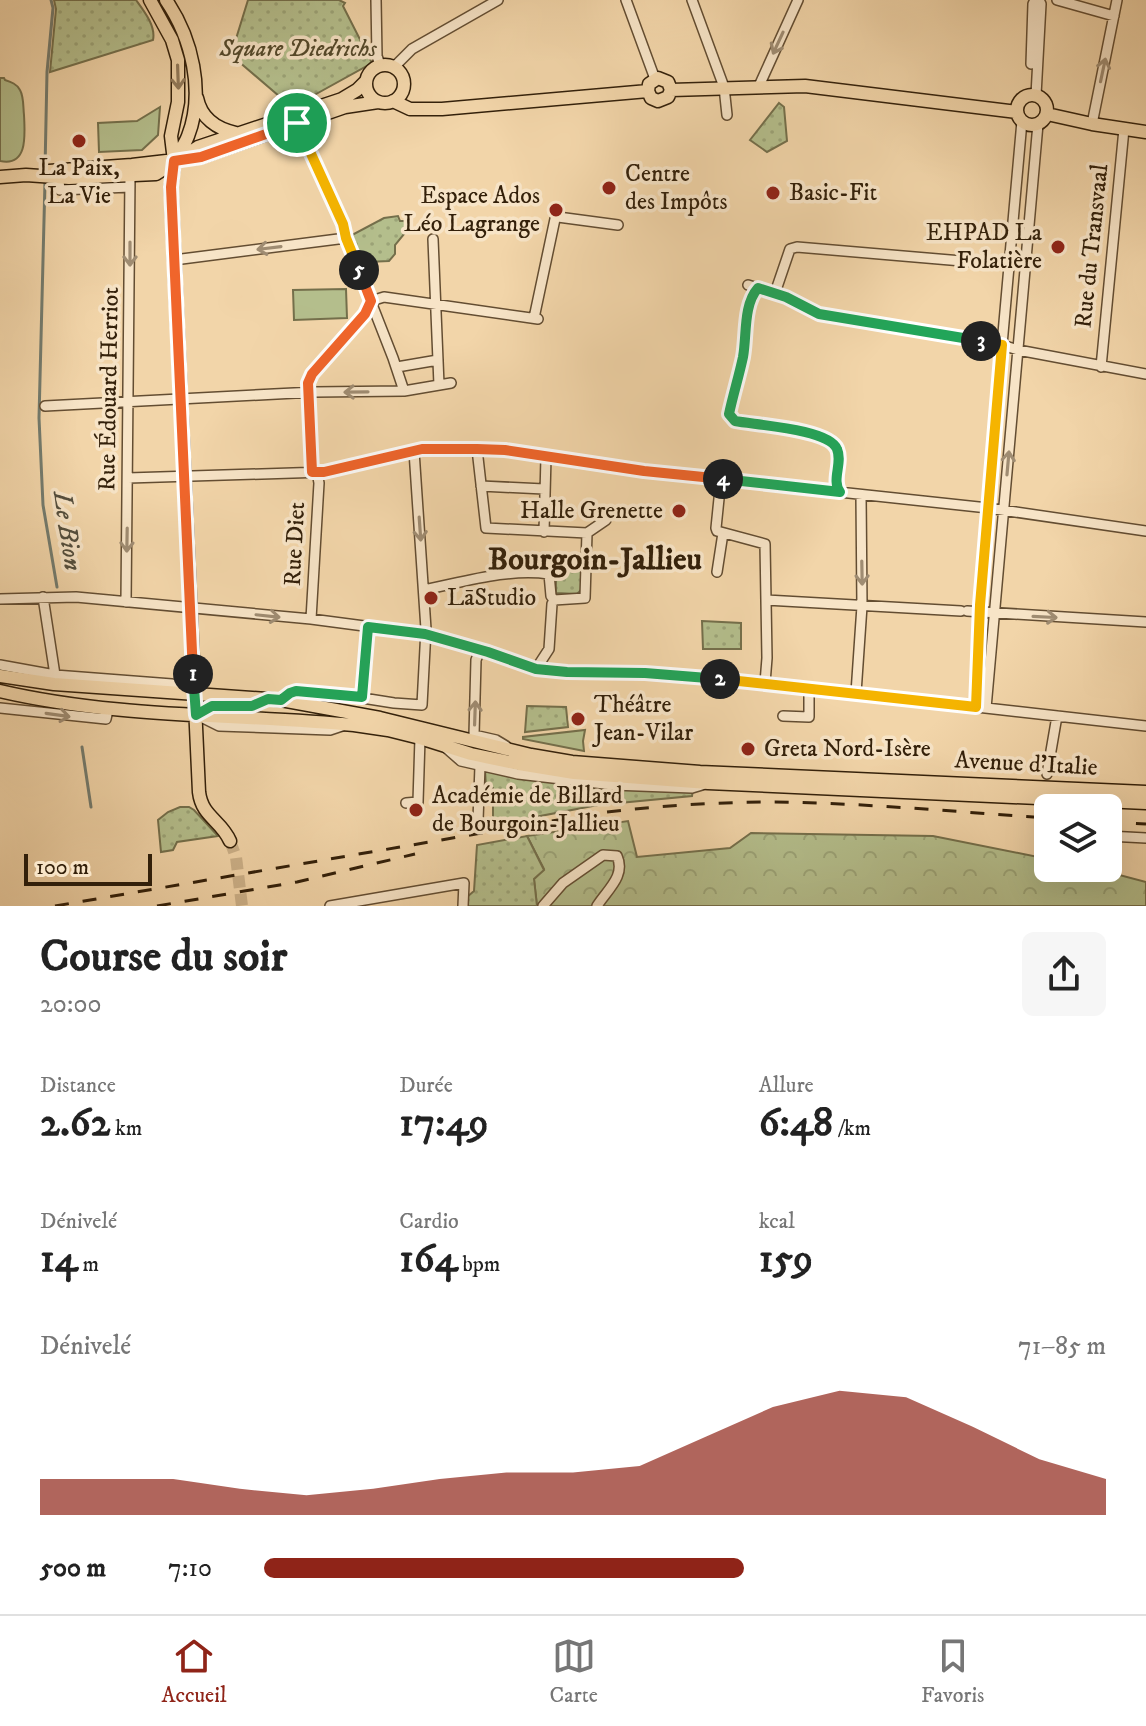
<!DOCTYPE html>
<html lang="fr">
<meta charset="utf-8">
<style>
:root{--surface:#fff;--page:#f6f6f6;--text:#222;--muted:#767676;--line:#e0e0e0;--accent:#8f2418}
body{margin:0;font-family:"IM FELL DW Pica",serif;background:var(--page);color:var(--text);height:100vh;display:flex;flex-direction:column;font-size:30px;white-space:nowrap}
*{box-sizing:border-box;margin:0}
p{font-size:26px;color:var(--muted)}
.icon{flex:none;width:44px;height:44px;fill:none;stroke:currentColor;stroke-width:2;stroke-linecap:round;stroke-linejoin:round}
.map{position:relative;height:906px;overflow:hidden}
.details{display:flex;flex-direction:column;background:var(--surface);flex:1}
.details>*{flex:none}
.fabs{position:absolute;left:1034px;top:794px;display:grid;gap:16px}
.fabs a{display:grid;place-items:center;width:88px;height:88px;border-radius:12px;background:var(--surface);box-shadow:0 8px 32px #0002;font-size:40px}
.scale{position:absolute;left:24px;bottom:20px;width:128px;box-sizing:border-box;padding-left:8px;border:4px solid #33200a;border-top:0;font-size:22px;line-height:28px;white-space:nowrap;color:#33200a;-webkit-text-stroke:6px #f7e4c7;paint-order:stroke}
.pin{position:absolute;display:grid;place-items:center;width:68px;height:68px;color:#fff;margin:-34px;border:4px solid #fff;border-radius:50%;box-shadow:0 2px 8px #0007}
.km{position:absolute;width:40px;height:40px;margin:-20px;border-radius:50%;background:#222;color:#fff;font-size:22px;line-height:40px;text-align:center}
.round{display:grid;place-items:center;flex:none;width:84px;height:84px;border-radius:12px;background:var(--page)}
.headline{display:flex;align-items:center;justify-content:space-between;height:136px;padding:0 40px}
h1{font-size:44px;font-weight:700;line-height:60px}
.stats{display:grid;grid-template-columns:repeat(3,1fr);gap:12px;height:136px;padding:8px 40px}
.stats div{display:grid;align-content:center}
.stats b{font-size:40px;font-weight:700}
.stats small{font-size:22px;font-weight:400}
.stats p{font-size:22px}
.chart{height:224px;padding:16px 40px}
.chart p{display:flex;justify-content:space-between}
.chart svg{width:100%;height:144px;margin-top:8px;fill:var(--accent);opacity:.7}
ul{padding:0 40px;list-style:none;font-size:26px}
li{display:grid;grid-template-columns:128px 96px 1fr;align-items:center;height:60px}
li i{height:20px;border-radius:10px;background:var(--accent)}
.menu{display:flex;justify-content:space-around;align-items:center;height:112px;border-top:2px solid var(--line);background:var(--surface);font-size:22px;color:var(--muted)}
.menu a{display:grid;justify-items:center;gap:4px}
.menu .selected{color:var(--accent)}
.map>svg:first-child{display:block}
</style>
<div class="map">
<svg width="1146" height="906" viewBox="0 0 1146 906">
<defs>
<pattern id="forest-crowns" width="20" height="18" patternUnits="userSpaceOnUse" patternTransform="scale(2)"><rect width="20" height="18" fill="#b4be8c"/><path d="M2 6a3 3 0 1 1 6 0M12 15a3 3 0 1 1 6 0" fill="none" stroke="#9ba377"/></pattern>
<pattern id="park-dots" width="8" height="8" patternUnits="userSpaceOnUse" patternTransform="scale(2)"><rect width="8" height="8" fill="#b4be8c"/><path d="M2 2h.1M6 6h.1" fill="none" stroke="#9ba377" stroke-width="1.8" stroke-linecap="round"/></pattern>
</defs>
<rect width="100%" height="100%" fill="#f2d5a9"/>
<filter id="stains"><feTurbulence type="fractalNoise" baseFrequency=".0025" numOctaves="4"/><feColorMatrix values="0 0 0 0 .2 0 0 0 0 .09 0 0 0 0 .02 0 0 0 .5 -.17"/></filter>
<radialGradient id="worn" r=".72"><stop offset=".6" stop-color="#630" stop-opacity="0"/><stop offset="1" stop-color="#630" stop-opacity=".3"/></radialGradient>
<path fill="#b4be8c" stroke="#746f4b" stroke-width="2" d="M0,78H4L5,80C11,82 17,84 20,90C24,97 23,107 24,115C25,135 28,167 0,161Z
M160,107L158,135L142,150L99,152L98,123L137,121Z
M346,289L347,318L294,320L293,290Z
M585,730L583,741L584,751L523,739V737Z"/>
<path fill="url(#forest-crowns)" stroke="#746f4b" stroke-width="2" d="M628,821L637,857L730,848L751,833L933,836L1048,859V868H1093L1146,882V906H537L534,879L544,869L527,836Z"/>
<path fill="url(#park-dots)" stroke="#746f4b" stroke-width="2" d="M54,0H136C144,11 156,26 153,40L50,72L56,9Z
M248,0H339L345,3L343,6L372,63L298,104L295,99L292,98L286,102L231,55Z
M779,103L784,107L787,141L767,152L750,140Z
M398,216L400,221H404L409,228L395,245V254L389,261L367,262L366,259L362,260L352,235L384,218Z
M566,568H584L582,589L577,594L556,593C556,583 554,571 566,568Z
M702,621L741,623V649H703Z
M527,706L566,707L568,727L525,732Z
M485,770L693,790L692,796L598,805L493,825V788L486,787Z
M180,807H189L194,810L218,836L177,842L173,850L161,852L158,820L168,812Z
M527,836L544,870L534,879L537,906H466L467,897L474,891L477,845Z"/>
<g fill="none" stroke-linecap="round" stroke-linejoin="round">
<path stroke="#737b6e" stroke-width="3" d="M45,169L47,72L53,8L51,0
M45,181L39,418L43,505L57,587
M82,747L91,807"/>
<path stroke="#ccb189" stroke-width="12" stroke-dasharray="12 6" stroke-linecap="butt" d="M230,841L236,857L242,906"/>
<defs>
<path id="minor" d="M376,0L377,56L380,65
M626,0L655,79
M692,0L724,87L727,115
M1057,0L1114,16
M1031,64L1033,4L1035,0
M394,67L412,49L498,0
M759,86L798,0
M1036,95L1041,4L1039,0
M295,120L343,224L346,238L393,358L404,391
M1092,124L1117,0
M55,177L59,181L60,190L130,187
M433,239L439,385
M174,260L346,238
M748,285L786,297L819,314L1002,345L1018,350L1146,374
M758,288C743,305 747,335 743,357C739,376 733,395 729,414L735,421C756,425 829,429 837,449C843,463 831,480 840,492
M775,293L790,249L797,247L1009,265
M534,318L555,219L558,217L618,225
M397,367L438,360
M1101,367L1124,129
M45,406L314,392L404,391L451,383
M477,449L486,528L587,533L585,598L554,600
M312,472L308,383L312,374L365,314L371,301L384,297L538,319
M128,478L324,472L422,449L505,450L644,471L988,508L1146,531
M721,479L716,528L717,531L765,544L767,658L765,683
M481,486L544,489
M544,532L546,457
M587,533L606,520
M717,572L723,533
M424,590C464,582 508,568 549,574L551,596L554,600
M43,597L55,675
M0,599L76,597L311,619L425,634L488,652L536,669L553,671L645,673L746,681L1146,726
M766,600L961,611
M126,602L130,176
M967,611L1146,622
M311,619L319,483L317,472
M480,650L476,660L474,735L496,740L506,746
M0,665L55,675L172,684L188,690
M536,669L549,649L552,604L554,600
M856,693L862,606L861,495
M362,697L368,627
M281,700L290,693L296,691L331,693L394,703L422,705L426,629L414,451
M976,707L980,605L989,490L1022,121
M0,708L106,719L108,710
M986,708L1038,124
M783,716L809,717V688
M203,718L219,726L330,730L345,725
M445,747L461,761L518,774L613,785L692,788L702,785
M1047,774L1057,716
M406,803L418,802L420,738
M478,820L480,766
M1045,833H1048
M1108,836L1146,838
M330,906L464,883L463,906
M543,906L563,883L603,855L617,856C626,876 607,890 597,906"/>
<path id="major" d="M150,0L172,40L178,60V102L171,136L174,161L171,187L199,792C202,817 221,820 230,841
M166,0C192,38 205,92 188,136C185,144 180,151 176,158
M366 84a19 19 0 1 1 38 0a19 19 0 1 1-38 0Z
M671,90L805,86L1017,112
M648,91L649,84L658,78L668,82L671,90
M648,91L651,98L658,101L668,97L671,90
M1017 110a15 15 0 1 1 30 0a15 15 0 1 1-30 0Z
M197,98C201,118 217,129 236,133
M393,101L410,109H442L648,91
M1047,114L1092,124L1146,132
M49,171L132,165L201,157L345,107L378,102
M0,177L26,175L69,178L156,174L198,147L342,99L357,90L366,81
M0,676L54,684L281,700L380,718L531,755L572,762L700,772L1146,792
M0,691C116,718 236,714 354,725L388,730L420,738L471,754L519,764L574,773L708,783L1146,803
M199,714L212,706L225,704L252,706L265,700"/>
</defs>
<use href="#minor" stroke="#634d32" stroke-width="12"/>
<use href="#major" stroke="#33200a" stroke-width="15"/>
<use href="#minor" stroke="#f7e4c7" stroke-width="9"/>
<use href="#major" stroke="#f2d5a9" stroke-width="12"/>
<path stroke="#33200a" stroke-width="3" stroke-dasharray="14 14" stroke-linecap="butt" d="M1108,822L1146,824
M55,906L599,813C657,806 716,802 775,802C866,803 957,812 1048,818
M157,906L297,882L415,854"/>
</g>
<defs><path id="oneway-shaft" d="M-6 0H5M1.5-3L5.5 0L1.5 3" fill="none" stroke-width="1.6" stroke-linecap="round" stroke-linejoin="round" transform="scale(2)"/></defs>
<g stroke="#9f8c72">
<use href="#oneway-shaft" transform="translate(778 43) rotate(115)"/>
<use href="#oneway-shaft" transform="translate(1103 70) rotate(-78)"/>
<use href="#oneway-shaft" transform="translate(269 248) rotate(173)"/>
<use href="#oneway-shaft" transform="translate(130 254) rotate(90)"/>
<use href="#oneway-shaft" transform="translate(356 392) rotate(179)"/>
<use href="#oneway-shaft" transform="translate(1008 463) rotate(-85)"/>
<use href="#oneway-shaft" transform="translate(420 529) rotate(86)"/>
<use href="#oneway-shaft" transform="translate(127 540) rotate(91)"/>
<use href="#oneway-shaft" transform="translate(862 573) rotate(89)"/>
<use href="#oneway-shaft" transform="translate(268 616) rotate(6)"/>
<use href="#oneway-shaft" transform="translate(1045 617) rotate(3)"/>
<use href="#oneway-shaft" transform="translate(475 713) rotate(-88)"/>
<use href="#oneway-shaft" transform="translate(58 715) rotate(8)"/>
</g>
<use stroke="#927a5a" href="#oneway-shaft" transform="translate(178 77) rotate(88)"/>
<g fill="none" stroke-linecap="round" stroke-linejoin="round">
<defs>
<path id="split-1" d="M193,674L171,187L174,161L201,157L297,123"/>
<path id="split-2" d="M193,674L196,715L212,706H252L268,699L281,700L290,693L296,691L362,697L368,627L425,634L488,652L536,669L567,672L645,673L720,679"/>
<path id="split-3" d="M720,679L976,707L980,605L1002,345L981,341"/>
<path id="split-4" d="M723,479L840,492C831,480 843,463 837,449C829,429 756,425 735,421L729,414C733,395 739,376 743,357C747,335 743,305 758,288L786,297L819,314L981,341"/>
<path id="split-5" d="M359,270L371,301L365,314L312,374L308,383L312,472H324L422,449H477L505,450L644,471L723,479"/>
<path id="split-6" d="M297,123L343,224L346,238L359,270"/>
</defs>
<use href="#split-1" stroke="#fff" stroke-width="16"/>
<use href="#split-2" stroke="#fff" stroke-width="16"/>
<use href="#split-3" stroke="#fff" stroke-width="16"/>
<use href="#split-4" stroke="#fff" stroke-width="16"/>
<use href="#split-5" stroke="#fff" stroke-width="16"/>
<use href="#split-6" stroke="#fff" stroke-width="16"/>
<use href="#split-1" stroke="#f0652b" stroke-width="10"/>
<use href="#split-2" stroke="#22a559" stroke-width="10"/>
<use href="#split-3" stroke="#f5b400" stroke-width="10"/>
<use href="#split-4" stroke="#22a559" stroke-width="10"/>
<use href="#split-5" stroke="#f0652b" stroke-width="10"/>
<use href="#split-6" stroke="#f5b400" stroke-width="10"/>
</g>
<g fill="#8f2418" stroke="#f7e4c7" stroke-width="3">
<circle cx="79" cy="141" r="8"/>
<circle cx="609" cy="188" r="8"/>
<circle cx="773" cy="193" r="8"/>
<circle cx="556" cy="210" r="8"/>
<circle cx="1058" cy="247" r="8"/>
<circle cx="679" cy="511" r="8"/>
<circle cx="431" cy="598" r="8"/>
<circle cx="578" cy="719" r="8"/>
<circle cx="748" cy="749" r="8"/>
<circle cx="416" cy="810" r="8"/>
</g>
<g text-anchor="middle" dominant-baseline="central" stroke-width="7" stroke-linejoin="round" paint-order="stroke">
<g font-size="24" font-style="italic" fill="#53482a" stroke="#f7e4c7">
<text x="298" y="49">Square Diedrichs</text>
</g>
<g font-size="24" fill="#33200a" stroke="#f7e4c7" text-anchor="start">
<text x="79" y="168" text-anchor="middle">La Paix,<tspan x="79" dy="28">La Vie</tspan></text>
<text x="625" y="174">Centre<tspan x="625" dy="28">des Impôts</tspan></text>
<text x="789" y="193">Basic-Fit</text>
<text x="540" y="196" text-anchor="end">Espace Ados<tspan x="540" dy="28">Léo Lagrange</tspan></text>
<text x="1042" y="233" text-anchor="end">EHPAD La<tspan x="1042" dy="28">Folatière</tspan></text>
<text x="663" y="511" text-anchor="end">Halle Grenette</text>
<text x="447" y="598">LāStudio</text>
<text x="594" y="705">Théâtre<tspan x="594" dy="28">Jean-Vilar</tspan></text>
<text x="764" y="749">Greta Nord-Isère</text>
<text x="432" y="796">Académie de Billard<tspan x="432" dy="28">de Bourgoin-Jallieu</tspan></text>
</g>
<g font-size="24" fill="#33200a" stroke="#f7e4c7">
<text transform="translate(1092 246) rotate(-84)">Rue du Transvaal</text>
<text transform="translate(109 389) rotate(-89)">Rue Édouard Herriot</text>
<text transform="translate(295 544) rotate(-87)">Rue Diet</text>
<text transform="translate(1026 764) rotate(3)">Avenue d'Italie</text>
</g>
<g font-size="26" font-style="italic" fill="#534d3c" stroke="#f7e4c7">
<text transform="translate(67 531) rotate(82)">Le Bion</text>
</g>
<g font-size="32" font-weight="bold" fill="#33200a" stroke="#f7e4c7">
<text x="595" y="560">Bourgoin-Jallieu</text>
</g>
</g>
<rect width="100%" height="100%" filter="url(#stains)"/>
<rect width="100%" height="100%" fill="url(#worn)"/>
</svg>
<div class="fabs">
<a><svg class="icon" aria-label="layers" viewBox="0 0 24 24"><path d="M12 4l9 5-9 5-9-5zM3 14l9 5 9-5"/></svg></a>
</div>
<div class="scale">100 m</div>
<div class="pin" style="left:297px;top:123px;background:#1e9e55"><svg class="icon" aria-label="arrive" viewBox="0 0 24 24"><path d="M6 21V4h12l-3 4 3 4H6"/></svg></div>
<b class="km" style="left:193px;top:674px">1</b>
<b class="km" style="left:720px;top:679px">2</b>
<b class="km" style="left:981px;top:341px">3</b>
<b class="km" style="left:723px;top:479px">4</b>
<b class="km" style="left:359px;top:270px">5</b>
</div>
<section class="details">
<div class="headline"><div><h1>Course du soir</h1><p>20:00</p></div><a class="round"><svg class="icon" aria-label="share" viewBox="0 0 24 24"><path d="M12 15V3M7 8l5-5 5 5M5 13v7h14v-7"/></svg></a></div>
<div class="stats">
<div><p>Distance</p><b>2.62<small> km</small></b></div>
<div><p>Durée</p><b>17:49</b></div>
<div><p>Allure</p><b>6:48<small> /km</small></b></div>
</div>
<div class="stats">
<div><p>Dénivelé</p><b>14<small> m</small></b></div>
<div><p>Cardio</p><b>164<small> bpm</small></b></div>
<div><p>kcal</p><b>159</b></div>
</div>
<div class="chart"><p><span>Dénivelé</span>71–85 m</p>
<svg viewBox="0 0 160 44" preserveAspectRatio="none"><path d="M0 44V33L10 33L20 33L30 36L40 38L50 36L60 33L70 31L80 31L90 29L100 20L110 11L120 6L130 8L140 17L150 27L160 33V44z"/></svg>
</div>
<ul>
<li><b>500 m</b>7:10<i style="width:57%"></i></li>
</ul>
</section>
<nav class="menu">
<a class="selected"><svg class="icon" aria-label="home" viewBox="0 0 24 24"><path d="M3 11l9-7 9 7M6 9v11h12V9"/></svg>Accueil</a>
<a><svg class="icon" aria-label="map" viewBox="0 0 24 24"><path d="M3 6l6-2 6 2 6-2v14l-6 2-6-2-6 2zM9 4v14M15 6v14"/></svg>Carte</a>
<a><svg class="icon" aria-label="saved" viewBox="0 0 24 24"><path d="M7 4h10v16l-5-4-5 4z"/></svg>Favoris</a>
</nav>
